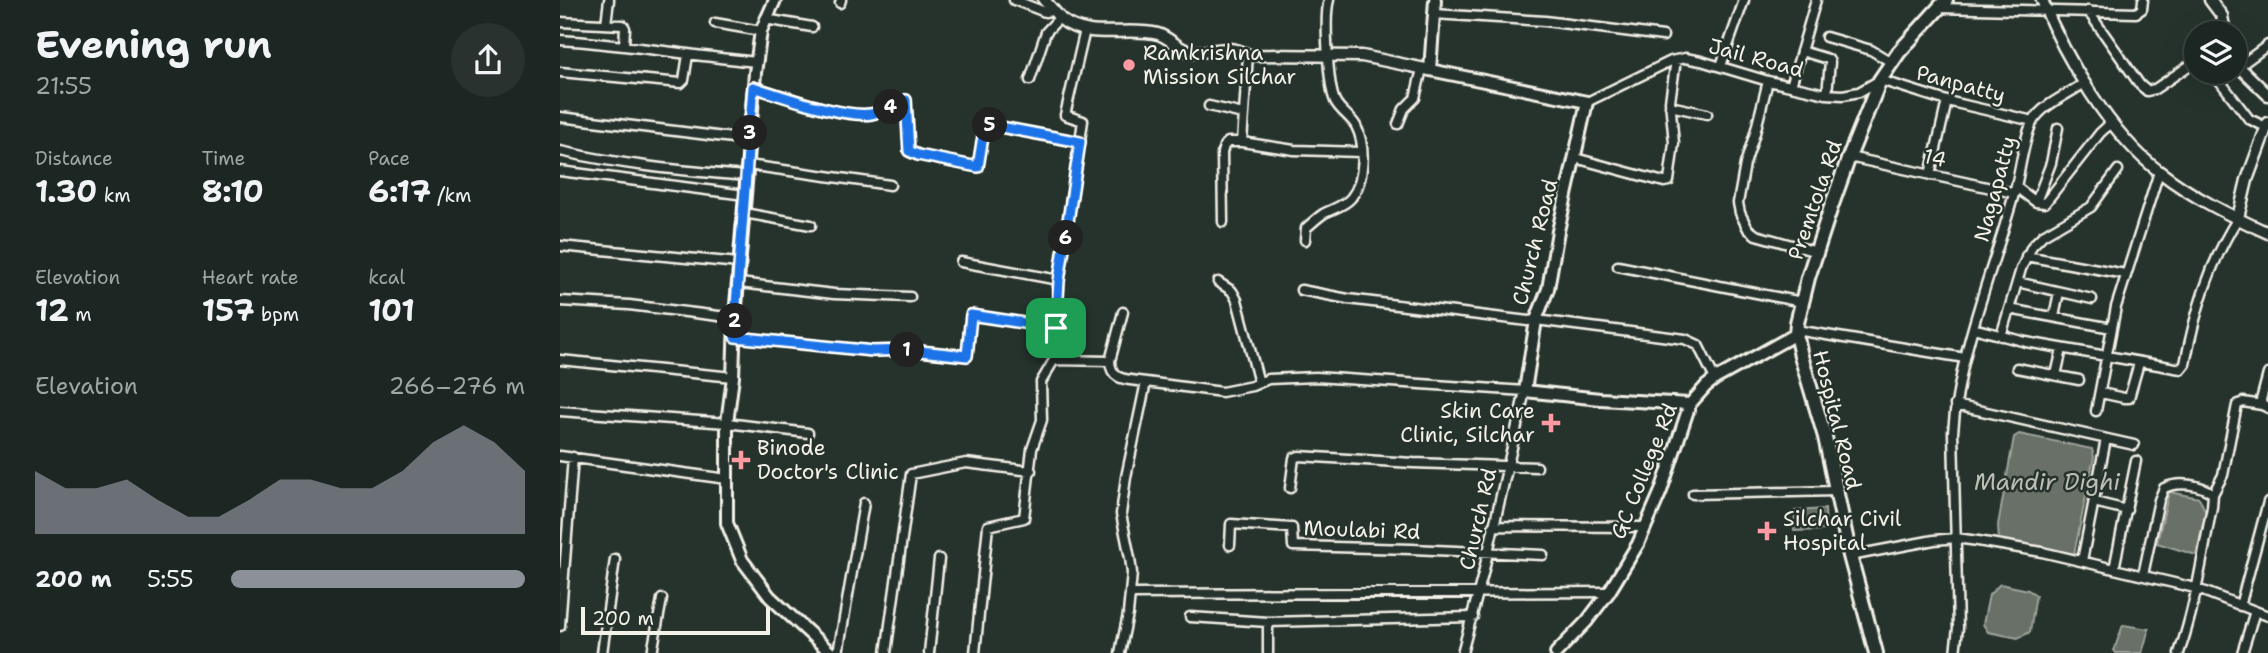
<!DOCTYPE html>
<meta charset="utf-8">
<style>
:root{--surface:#1c2622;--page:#29322f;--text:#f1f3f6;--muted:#a0a5a5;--line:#3a4340;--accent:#8c9099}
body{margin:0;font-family:"Shantell Sans",sans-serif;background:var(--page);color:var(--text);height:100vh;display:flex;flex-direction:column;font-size:26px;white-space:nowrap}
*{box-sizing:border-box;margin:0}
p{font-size:23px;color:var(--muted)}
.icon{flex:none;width:38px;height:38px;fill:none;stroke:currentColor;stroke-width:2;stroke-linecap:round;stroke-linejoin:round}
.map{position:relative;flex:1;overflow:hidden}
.side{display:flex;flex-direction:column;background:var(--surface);width:560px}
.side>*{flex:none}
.buttons{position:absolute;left:1624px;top:21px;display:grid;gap:14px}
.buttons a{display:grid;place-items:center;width:63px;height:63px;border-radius:50%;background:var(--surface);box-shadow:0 7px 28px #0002,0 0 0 2px var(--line);font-size:35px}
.scale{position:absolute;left:21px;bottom:18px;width:189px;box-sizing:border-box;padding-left:7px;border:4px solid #f4f1e8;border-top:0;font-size:19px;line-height:24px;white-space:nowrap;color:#f4f1e8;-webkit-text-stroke:5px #26332d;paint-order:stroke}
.pin{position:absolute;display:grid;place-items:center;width:60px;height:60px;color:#fff;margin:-30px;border-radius:14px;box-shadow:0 4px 10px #0006}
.km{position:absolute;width:35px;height:35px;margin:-18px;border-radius:50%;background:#222;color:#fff;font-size:19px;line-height:35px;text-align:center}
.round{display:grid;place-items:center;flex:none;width:74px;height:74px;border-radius:37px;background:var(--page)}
.overview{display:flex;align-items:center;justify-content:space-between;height:119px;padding:0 35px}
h1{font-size:38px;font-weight:700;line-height:52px}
.stats{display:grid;grid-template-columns:repeat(3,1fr);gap:10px;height:119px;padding:7px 35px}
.stats div{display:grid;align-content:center}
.stats b{font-size:30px;font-weight:700}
.stats small{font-size:19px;font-weight:400}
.stats p{font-size:19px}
.chart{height:196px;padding:14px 35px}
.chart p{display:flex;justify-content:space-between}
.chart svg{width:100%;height:126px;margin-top:7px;fill:var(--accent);opacity:.7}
ul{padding:0 35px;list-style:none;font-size:23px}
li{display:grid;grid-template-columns:112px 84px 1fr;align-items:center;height:52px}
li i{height:18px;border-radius:9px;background:var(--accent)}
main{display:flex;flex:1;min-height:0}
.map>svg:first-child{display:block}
</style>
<main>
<section class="side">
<div class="overview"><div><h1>Evening run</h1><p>21:55</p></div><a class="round"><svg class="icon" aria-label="share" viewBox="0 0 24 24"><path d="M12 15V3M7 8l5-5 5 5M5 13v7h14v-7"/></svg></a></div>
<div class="stats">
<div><p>Distance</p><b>1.30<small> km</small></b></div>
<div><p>Time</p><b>8:10</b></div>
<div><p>Pace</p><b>6:17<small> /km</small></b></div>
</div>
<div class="stats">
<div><p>Elevation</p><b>12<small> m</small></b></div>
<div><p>Heart rate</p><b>157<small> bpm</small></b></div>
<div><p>kcal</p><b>101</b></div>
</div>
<div class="chart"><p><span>Elevation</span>266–276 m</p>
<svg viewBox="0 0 160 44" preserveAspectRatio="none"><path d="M0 44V22L10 28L20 28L30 25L40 32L50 38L60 38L70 32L80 25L90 25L100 28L110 28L120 22L130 12L140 6L150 12L160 22V44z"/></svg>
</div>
<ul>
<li><b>200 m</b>5:55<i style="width:100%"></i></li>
</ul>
</section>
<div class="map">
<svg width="1708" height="653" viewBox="0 0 1708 653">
<rect width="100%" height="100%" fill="#26332d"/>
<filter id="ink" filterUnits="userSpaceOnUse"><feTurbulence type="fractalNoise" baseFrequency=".0143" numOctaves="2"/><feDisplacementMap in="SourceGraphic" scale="14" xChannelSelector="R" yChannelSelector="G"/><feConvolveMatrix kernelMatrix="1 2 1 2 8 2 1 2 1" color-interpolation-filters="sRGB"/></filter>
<g filter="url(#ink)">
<path fill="#676f68" stroke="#9fa39b" stroke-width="2" d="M1459,434L1532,449L1534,457L1514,554L1439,542L1438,525L1454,437Z
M1609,492L1639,498L1646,512L1636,555L1597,543Z
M1265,509L1266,530L1234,531L1235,511Z
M1440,584L1468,590L1476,595L1470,632L1458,638L1428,632L1423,624L1429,595Z
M1563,625L1589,629L1582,653H1556L1554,650Z"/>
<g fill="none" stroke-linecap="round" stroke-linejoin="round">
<defs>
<path id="minor" d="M454,0L485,12L493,10
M280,3L281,0
M1378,8L1576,13L1582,9L1583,0
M1528,11L1580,85L1587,91L1595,89L1636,61
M874,14L985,21L1103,36
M205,19L252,27
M0,22L63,25L65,28L64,45
M155,23L201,31
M46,24L49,0
M1266,37L1311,50L1331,62
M0,40C66,44 131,56 197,62
M1241,51L1268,59L1270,62L1267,94
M1161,66L1184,0
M1678,67L1708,45
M0,72L121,83L124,80L128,55
M1653,72L1689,119L1706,127
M470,80L486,32L500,17
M1208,81L1195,133L1185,164L1178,203L1180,213L1188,229L1196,235L1257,252
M1231,86L1256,0
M193,87C222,95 283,118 311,114C324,112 334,102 346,100L349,151L358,155L418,167L425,124L520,142
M1027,102L1111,61L1125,58L1141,61L1208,81L1266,94L1283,95L1299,92L1320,80L1387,101L1473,121
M649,106L683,114
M1110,106L1147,114
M0,117L189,140
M838,124L844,109L855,98L862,69
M682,142L734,150L801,152
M0,151C62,165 123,171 187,176
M1289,157L1454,193
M1015,158L1104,182L1109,181L1114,143L1110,101L1116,60
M188,165L330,185
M0,171L185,195
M1370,175L1387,101
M1456,187L1476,202L1485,203L1540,133L1552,122
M1476,202L1491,163L1498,128
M184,213L251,225
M663,222L662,153L664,146L668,142H682L688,55
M745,240L746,228C752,223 757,218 763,214C772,209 784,206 791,198C805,181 806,145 796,126C791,117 780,111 775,101C768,86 764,16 769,0
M0,246L179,263
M1466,256L1565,274
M401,262L499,280L494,360L481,382L482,420L472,449L464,518L428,526L415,653
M1058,266L1242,302
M499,280L523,121L505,115L525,30
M658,282L672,291L677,300L699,383
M1457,282L1532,299
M179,283L274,294L350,297
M741,290L788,299L968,321L976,320L1125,339L1138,345L1155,379
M0,301L69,305L175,318
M1449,309L1552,328
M1494,317L1499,292
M1413,328L1466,342L1621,369L1625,364C1635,312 1649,264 1678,218
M1236,330L1405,358
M1441,336L1461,269L1472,246L1483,235L1531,207L1558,170
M175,337L313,351L350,350L407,356L411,315L496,328
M0,360L173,377
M494,360L550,361C551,382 568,379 586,382
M550,361L563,312
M1457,368L1519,380
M1708,374L1701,400L1702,405L1708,408
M1496,375L1502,349
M1541,393L1564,398H1569L1579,363
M1395,405L1574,445
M0,411L167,423L248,433
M1536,411L1556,307L1599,172
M0,456L167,479
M730,488L734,458L739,456L853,463L977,467
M1133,494L1276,491
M1653,494L1663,475L1677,405L1683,402L1702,405
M1534,502L1567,510
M933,526L1085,527
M670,545L671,524L732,528L733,546L852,549L983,555
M1290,556L1374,540L1396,538L1418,541L1482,552L1635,588L1708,616
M1522,561L1546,439
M1554,569L1576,461
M1583,575L1599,500L1604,488C1618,481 1641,484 1653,494L1652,507C1642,556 1636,606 1619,653
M570,594L1049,592
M1680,606L1708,502
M630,617L708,622L913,617
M708,622V653
M0,626L13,457
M42,653L55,559
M92,653L102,599
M278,653L304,503
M326,653L351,474L406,463L471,471
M369,653L379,559
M560,653L568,614L572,573L570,558L561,514L566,477L586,382L662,392L692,386L708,379L756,377L965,391L923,574L902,653
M1395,653L1398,628L1393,432C1399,350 1432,273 1454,194C1460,174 1463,139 1473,121C1483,104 1508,95 1524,83
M1682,653L1695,611"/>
<path id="tertiary" d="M484,0C490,6 496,14 502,20C529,41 568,26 598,34C609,37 619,50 631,52C653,54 667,42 688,55L802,56L870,70
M1482,0C1504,56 1551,136 1600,172C1632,197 1671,216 1708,233
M1650,0L1662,16L1665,33
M1675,63L1708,95
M1678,218L1687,180L1708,123"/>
<path id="secondary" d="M215,0L201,31L195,73L175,318L173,377L167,423V523L182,560L210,597L271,653
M875,0L870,70L1027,102L998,231L988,289L976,320L965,391L1040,399L1130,404
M996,653L1027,621L1049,592L1078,544L1101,491L1130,404L1146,386L1155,379L1236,334"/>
<path id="trunk" d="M1316,653L1290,556L1265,437L1241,356L1236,334L1237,323L1248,278L1270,210L1289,157L1320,80L1339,52L1386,0"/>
</defs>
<use href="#minor" stroke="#f4f1e8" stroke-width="13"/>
<use href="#tertiary" stroke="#f4f1e8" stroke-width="15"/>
<use href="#secondary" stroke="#f4f1e8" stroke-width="16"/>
<use href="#trunk" stroke="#f4f1e8" stroke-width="18"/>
<use href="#minor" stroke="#26332d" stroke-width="8"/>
<use href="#tertiary" stroke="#26332d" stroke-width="10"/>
<use href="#secondary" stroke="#26332d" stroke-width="10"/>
<use href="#trunk" stroke="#26332d" stroke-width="12"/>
</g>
</g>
<g fill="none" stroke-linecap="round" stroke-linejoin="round" filter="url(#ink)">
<defs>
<path id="route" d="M193,87C222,96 283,118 311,114C324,112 334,102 346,100L349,151L358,155L418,167L425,124L520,142L499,281L496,328L411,315L407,356L350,350L313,351L175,337V318Z"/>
</defs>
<use href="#route" stroke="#fff" stroke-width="14"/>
<use href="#route" stroke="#1a73e8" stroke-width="9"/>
</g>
<g fill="#ff9aa2" stroke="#26332d" stroke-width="2.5">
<circle cx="569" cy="65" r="7"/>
<path d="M987.5 412.5h7v7h7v7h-7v7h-7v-7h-7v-7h7z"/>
<path d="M177.5 449.5h7v7h7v7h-7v7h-7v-7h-7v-7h7z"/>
<path d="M1203.5 520.5h7v7h7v7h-7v7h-7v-7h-7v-7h7z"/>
</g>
<g text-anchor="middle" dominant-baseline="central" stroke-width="5" stroke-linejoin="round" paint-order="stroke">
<g font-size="21" fill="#f4f1e8" stroke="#26332d" text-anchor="start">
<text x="583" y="53">Ramkrishna<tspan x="583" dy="24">Mission Silchar</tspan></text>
<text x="975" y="411" text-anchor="end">Skin Care<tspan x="975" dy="24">Clinic, Silchar</tspan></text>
<text x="197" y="448">Binode<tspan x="197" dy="24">Doctor's Clinic</tspan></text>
<text x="1223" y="519">Silchar Civil<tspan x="1223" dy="24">Hospital</tspan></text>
</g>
<g font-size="21" fill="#f4f1e8" stroke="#26332d">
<text transform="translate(1196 58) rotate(15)">Jail Road</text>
<text transform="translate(1401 84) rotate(15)">Panpatty</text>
<text transform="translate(1375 158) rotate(12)">14</text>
<text transform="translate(1435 189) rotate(-75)">Nagapatty</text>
<text transform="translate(1255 200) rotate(-71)">Premtola Rd</text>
<text transform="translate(975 242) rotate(-76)">Church Road</text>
<text transform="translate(1277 420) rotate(76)">Hospital Road</text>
<text transform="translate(1084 471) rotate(-68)">GC College Rd</text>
<text transform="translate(918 519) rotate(-77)">Church Rd</text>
<text transform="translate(802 530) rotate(2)">Moulabi Rd</text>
</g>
<g font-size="23" font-style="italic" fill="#bcbdb5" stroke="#26332d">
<text x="1487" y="482">Mandir Dighi</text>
</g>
</g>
</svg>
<div class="buttons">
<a><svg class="icon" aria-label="layers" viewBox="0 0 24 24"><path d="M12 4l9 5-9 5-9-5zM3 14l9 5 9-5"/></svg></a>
</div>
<div class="scale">200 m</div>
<div class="pin" style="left:496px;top:328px;background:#1e9e55"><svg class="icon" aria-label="arrive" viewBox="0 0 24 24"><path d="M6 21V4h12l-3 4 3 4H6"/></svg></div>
<b class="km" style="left:347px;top:350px">1</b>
<b class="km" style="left:175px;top:321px">2</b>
<b class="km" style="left:190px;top:133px">3</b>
<b class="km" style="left:331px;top:107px">4</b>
<b class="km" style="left:430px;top:125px">5</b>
<b class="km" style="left:506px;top:238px">6</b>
</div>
</main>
